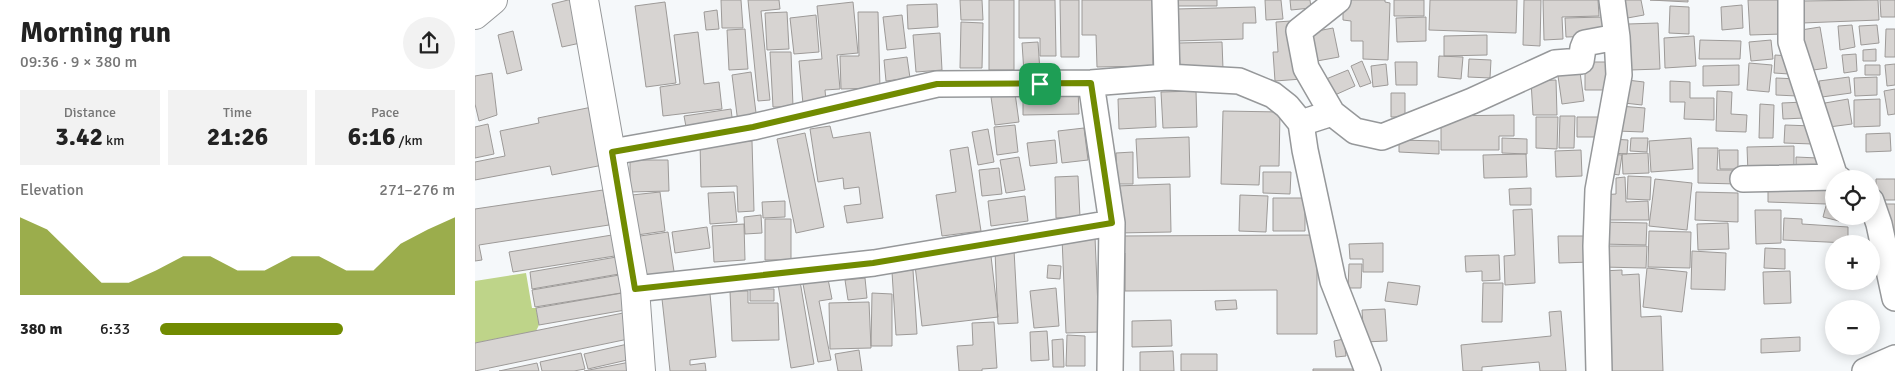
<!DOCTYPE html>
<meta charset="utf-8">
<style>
:root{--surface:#fff;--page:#f2f2f2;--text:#222;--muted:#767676;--accent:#718b01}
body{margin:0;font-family:Signika,sans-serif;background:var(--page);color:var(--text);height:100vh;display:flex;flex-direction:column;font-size:19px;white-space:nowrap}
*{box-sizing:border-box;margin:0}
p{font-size:16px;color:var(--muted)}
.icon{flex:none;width:28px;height:28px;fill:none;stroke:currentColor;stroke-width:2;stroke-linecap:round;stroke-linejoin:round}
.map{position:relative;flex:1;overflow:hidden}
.sheet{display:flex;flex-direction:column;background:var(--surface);width:475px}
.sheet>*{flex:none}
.buttons{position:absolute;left:1350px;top:170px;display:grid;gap:10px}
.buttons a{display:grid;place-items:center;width:55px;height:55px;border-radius:50%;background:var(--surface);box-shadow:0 2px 12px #0003;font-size:25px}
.pin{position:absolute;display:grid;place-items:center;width:42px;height:42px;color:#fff;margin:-21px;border-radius:10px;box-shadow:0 2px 8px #0006}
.round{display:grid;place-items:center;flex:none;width:52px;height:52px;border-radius:26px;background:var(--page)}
.headline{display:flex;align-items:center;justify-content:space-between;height:85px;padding:0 20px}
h1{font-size:28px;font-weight:700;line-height:38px}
.figures{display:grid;grid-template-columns:repeat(3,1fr);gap:8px;height:85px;padding:5px 20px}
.figures div{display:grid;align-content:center;border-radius:0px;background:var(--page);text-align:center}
.figures b{font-size:25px;font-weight:700}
.figures small{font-size:14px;font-weight:400}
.figures p{font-size:14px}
.chart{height:140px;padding:10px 20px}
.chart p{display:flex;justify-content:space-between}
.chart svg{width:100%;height:90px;margin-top:5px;fill:var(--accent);opacity:.7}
ul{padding:0 20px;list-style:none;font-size:16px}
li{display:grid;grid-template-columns:80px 60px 1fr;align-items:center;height:38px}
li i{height:12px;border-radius:6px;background:var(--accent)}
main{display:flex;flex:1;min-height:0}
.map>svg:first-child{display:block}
</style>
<main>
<section class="sheet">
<div class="headline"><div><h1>Morning run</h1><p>09:36 · 9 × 380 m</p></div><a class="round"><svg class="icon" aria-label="share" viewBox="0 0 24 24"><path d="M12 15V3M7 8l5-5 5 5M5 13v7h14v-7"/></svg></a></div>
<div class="figures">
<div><p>Distance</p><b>3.42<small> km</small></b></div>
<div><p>Time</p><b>21:26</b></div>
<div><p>Pace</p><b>6:16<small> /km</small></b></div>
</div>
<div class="chart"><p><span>Elevation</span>271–276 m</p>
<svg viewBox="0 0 160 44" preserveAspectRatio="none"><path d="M0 44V6L10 12L20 25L30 38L40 38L50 32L60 25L70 25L80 32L90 32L100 25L110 25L120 32L130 32L140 19L150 12L160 6V44z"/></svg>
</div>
<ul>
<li><b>380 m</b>6:33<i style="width:62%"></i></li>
</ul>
</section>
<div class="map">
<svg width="1420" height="371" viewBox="0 0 1420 371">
<rect width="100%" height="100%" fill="#f5f8fa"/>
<path fill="#bed489" d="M51,273L57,308H61L64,325L61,331L0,343V281Z"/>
<path fill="#d7d4d2" stroke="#9d9a98" d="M93,0H101L110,42L87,47L77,4Z
M246,0H266L268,28H247Z
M273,0H304L305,9L286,11L295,100L283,101Z
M485,0H507L508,20H486Z
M514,0H539V70H514Z
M544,0H580L581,56H565V38H544Z
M585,0H604V57H586Z
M607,0H678V66L622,67L621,35H607Z
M700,0H742V6H700Z
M790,0H806L808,19L791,20Z
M815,0H835L836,8L816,10Z
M874,0H910V2L915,3L913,60L888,59V41H876V21L868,20V4Z
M919,0H949V16H919Z
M955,0H1042L1041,33L954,30Z
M1049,0H1066L1065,46L1048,45Z
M1068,0H1123L1124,16L1087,17L1088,39L1069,40Z
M1143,0H1166L1169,15L1147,19Z
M1175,0H1213V2Z
M1273,0H1307L1308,34L1275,35Z
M1403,0L1404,20L1327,23L1326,1Z
M1405,0H1420V17H1406Z
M190,2L201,83L171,87L160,6Z
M378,2L383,53L362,55L365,89L350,90L351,101L328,104L324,61L347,59L342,6Z
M462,4L463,27L433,29L432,5Z
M1267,5L1268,28L1247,30L1246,7Z
M1195,6L1214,7V34L1194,33Z
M780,7L781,23H768V39L702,41L701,9Z
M242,10L244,29L231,30L229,12Z
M312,12L314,49L292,50L290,13Z
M383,12H403L405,88L366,89L365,56H384Z
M341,15L344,52L319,54L315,18Z
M427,15L431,48L412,50L408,17Z
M951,17V41L922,42L921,18Z
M1128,17L1129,36L1091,37L1090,18Z
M816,21L817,39L827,79L800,81L798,52H803L801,22Z
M486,22L508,23L507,68H485Z
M1183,23L1185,69L1155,70L1153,24Z
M1377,25L1380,47L1365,50L1363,26Z
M1402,25L1404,43L1386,45L1384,26Z
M1345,27L1352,68L1332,71L1326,30Z
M858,28L864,57L842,61L837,32Z
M270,29L273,69L254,70L252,30Z
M1411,29H1420V57H1410Z
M38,31L47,70L32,74L23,35Z
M223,32L229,84L244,82L247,109L188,116L185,87L205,84L199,35Z
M465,33L467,70L441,72L438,35Z
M1012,35V55L969,56V36Z
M1219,36L1221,66L1190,68L1189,38Z
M1225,40L1266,41L1265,59H1224Z
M1296,40L1298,59L1276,61L1274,42Z
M563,42L565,72L549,73L547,43Z
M747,42L748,69L705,71L704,43Z
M1401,49V61H1388V50Z
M295,52H316L318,107H298Z
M1381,54L1382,71L1369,73L1367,55Z
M1300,55L1315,56L1314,74L1299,73Z
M964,56L988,57L986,79L963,77Z
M432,57L435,78L411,81L409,60Z
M994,59L1016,60L1015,78L993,77Z
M887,61L896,83L885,87L876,66Z
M920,62H942V85H921Z
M1110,62H1139V90H1110Z
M1274,63L1297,65L1294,92L1272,90Z
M911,64L913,85L898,87L896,66Z
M1420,64V85L1412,86L1410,65Z
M1104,65L1109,101L1087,104L1082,69Z
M1264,65V85L1228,86V66Z
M1390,65H1405V75H1390Z
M873,70L880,86L851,99L844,82Z
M276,72L282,121L263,123L257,75Z
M17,73L22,115L4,121L0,104V76Z
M1374,77L1376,93L1347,97L1344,81Z
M1402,77V95L1380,96L1379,78Z
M1301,78L1323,79L1322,96L1301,95Z
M1081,80L1082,115H1058L1056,81Z
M1152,80L1169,82L1167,105L1149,103Z
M1195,81L1215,82V98H1239V120L1209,119L1210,102H1195Z
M603,88L604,114L548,115V90Z
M1420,89V114L1413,115L1409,91Z
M721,91L722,127L688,128L686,92Z
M1242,91L1257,92L1256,114L1272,115L1271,132L1241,131Z
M540,93L544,122L520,125L516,97Z
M916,93H930V117H916Z
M680,97L681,127L644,129L643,99Z
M1373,99L1377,124L1354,127L1350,103Z
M1405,99V126L1379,127V100Z
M1329,102L1330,118L1308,119L1307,103Z
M1285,104L1299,105L1298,138H1284Z
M1144,106L1170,108L1168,132L1142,131Z
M117,107L128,165L77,175L75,166L0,180V162L30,156L25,131L64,123L63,118Z
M256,109L258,125L212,132L209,116Z
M748,111L805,112L804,166H785L784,185L746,184Z
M1039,115V136H1024V150H966V116Z
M1085,116H1100L1099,148H1084Z
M1061,117H1083L1082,149L1061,148Z
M1102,117H1127L1128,137H1102Z
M13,124L19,154L0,158V127Z
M540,125L543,152L522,155L519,127Z
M1310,125L1338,126V144L1309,143Z
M355,126L358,138L395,132L408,218L372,223L369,206L386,204L384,187L369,189L368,178L343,182L335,129Z
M609,128L613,160L587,163L583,131Z
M513,129L519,162L503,165L497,132Z
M330,133L349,227L321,233L302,139Z
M1415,133L1416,151L1391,152V134Z
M714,137L715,177L663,178L661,139Z
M1027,138L1052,139V154L1027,153Z
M1156,138H1173L1172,152L1155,151Z
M1216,138L1218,169L1176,172L1174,141Z
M1137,139L1153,140L1152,154L1136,153Z
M580,140L582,163L555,166L552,143Z
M924,140L964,141V154L924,152Z
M277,141L279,211L263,212L262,186L226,187L225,142Z
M1319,146V173H1273L1272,147Z
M493,147L506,231L467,236L461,195L481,192L475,150Z
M1223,148H1243L1242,170H1263L1262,184L1223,183Z
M1106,150L1107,176L1081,177L1080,151Z
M1244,150H1263V169H1245Z
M658,152V184H642L641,153Z
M1173,153L1174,173L1148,174L1147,154Z
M1051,154L1052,177L1009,178L1008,155Z
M1134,154L1147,155L1144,175L1132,173Z
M544,157L550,190L531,193L525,160Z
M1321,157L1343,158V172L1321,171Z
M155,160H193L194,191L155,192Z
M524,168L527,194L507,196L504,170Z
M788,172H816L815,194L788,193Z
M603,176L605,217L581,218L580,177Z
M1153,176L1176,177L1175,200L1152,199Z
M1150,177L1151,202L1173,201L1174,220H1126V195L1141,194V178Z
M1180,179L1217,183L1212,230L1174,226Z
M1401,179H1420V200H1401Z
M1293,182L1352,184L1351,204L1293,202Z
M695,184L696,232L643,233L641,186Z
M1356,187L1359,188V216H1365L1364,221L1348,217Z
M1056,188V205H1035L1034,189Z
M128,190L134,225L4,245L7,260L0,261V209Z
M185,192L190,231L162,235L157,195Z
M259,192L262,222L235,224L233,193Z
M1221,192L1263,193V222L1220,220Z
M765,195L793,196L791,232L764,231Z
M550,196L553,221L516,226L513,201Z
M798,198H830V231H798Z
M310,201V217L288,218L287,202Z
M1409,204H1420V234L1409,233Z
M1057,209L1060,283L1030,285L1029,256L1040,255L1038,210Z
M1280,210H1306V243L1281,244Z
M286,215L287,233L270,234L269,217Z
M1309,218L1327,219V224L1373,227V243L1308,240Z
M290,219H316V260H290Z
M1127,222L1172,223L1171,245L1126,244Z
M1253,223L1254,249L1223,250L1222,224Z
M269,224L270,260L239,262L237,226Z
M232,227L235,248L200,253L197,232Z
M1174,231L1216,232L1215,268L1173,267Z
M193,232L200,278L172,283L165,236Z
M143,234L146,255L38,272L34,252Z
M844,235L842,254V334H802V290L650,291V253H644L643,236Z
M1083,236H1115L1116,262L1084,263Z
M620,237L624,332L591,333L587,238Z
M908,243V272H888V259H875L874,244Z
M1128,246H1172L1171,268L1127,267Z
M1290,248L1310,249V269L1289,268Z
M539,250L543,323L523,324L520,251Z
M1217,251L1251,253L1250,290L1216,289Z
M1024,255L1025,280L1007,281V271L991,272L990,256Z
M147,256L150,273L57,289L55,272Z
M516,256L523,317L447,326L440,265Z
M874,264H887L886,288H873Z
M573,265L586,266L585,279L572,278Z
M1172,268L1212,272L1207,312L1168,307Z
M438,270L442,334L421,335L417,272Z
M1147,270V275L1164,274L1166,317L1186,316L1188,371H1130L1127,271Z
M1315,271L1316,303L1289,304L1288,272Z
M150,274L152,292L60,307L57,290Z
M390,278L392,298L373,300L370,280Z
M353,279L357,299L344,301L356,360L343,362L328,284Z
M325,281L339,364L316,368L303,284Z
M913,282L945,286L942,305L910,301Z
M1008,283H1028L1027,322H1007Z
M581,288L584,326L559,328L555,291Z
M275,289H299V301H275Z
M255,291H273V303H303L304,340L257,341Z
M153,292L156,309L64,325L61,308Z
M397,293L417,294V346H396Z
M235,294L241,357L215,360V365L230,363L231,371H195L187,299Z
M761,300L762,309L741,310L740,301Z
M394,302L396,348L355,349L354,303Z
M910,309L912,341L889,342L887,310Z
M1086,311L1091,371H1065L1064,362L1007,367V371H988L986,345L1076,336L1074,312Z
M153,312L158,338L0,371V343Z
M696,320L697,346L657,347V321Z
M519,322L522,368L507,369V371H484L482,346L498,345L497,323Z
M572,331L574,360L556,361L555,332Z
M592,335L610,336V366H591Z
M1325,337V351L1286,353V339Z
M588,339L589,367H578L577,340Z
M869,339L871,356L861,357L859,341Z
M157,343L161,358L113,369L109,354Z
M384,350L387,371H363L360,354Z
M698,351L699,371H665V352Z
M106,353L110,369L99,371H67L65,362Z
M706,354H742V371H706Z
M160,361L162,371H109Z
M62,363L64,371H24Z
M838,369H880V371H838Z"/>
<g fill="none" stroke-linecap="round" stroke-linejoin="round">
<defs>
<path id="minor" d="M690,0L692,77
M1316,0V42L1360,177
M616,83L637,223L635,371
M857,113L831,68L824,31L863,0
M826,123L857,113L880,131L907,137L997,101L1080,63L1106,61L1108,48L1110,43L1142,37
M137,152L278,127L462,84L616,83L692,77L764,81L798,95L812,106L826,123L830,150L858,281L893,371
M1268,179L1360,177L1364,179
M1396,201L1404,224L1420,298
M160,289L399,263L637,223
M1124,371L1121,246L1123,190L1144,75L1142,37L1137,0
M1390,371L1420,358"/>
<path id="tertiary" d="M109,0L160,289L166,371"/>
<path id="secondary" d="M0,15L18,0"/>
</defs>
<use href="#minor" stroke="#96989a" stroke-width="28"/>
<use href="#tertiary" stroke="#96989a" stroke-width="30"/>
<use href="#secondary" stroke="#96989a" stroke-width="30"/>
<use href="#minor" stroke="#fff" stroke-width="25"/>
<use href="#tertiary" stroke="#fff" stroke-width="28"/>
<use href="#secondary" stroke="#fff" stroke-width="28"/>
</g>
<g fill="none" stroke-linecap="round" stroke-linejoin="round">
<defs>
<path id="route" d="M616,83L637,223L398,263L160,289L137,152L278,127L462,84Z"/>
</defs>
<use href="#route" stroke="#fff" stroke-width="10"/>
<use href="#route" stroke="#718b01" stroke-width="6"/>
</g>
</svg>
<div class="buttons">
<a><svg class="icon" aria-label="locate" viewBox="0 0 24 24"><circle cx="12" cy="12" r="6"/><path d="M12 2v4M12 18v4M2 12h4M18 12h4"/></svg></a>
<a>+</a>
<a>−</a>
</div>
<div class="pin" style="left:565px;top:84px;background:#1e9e55"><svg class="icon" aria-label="arrive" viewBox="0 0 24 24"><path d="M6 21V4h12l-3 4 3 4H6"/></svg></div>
</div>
</main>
